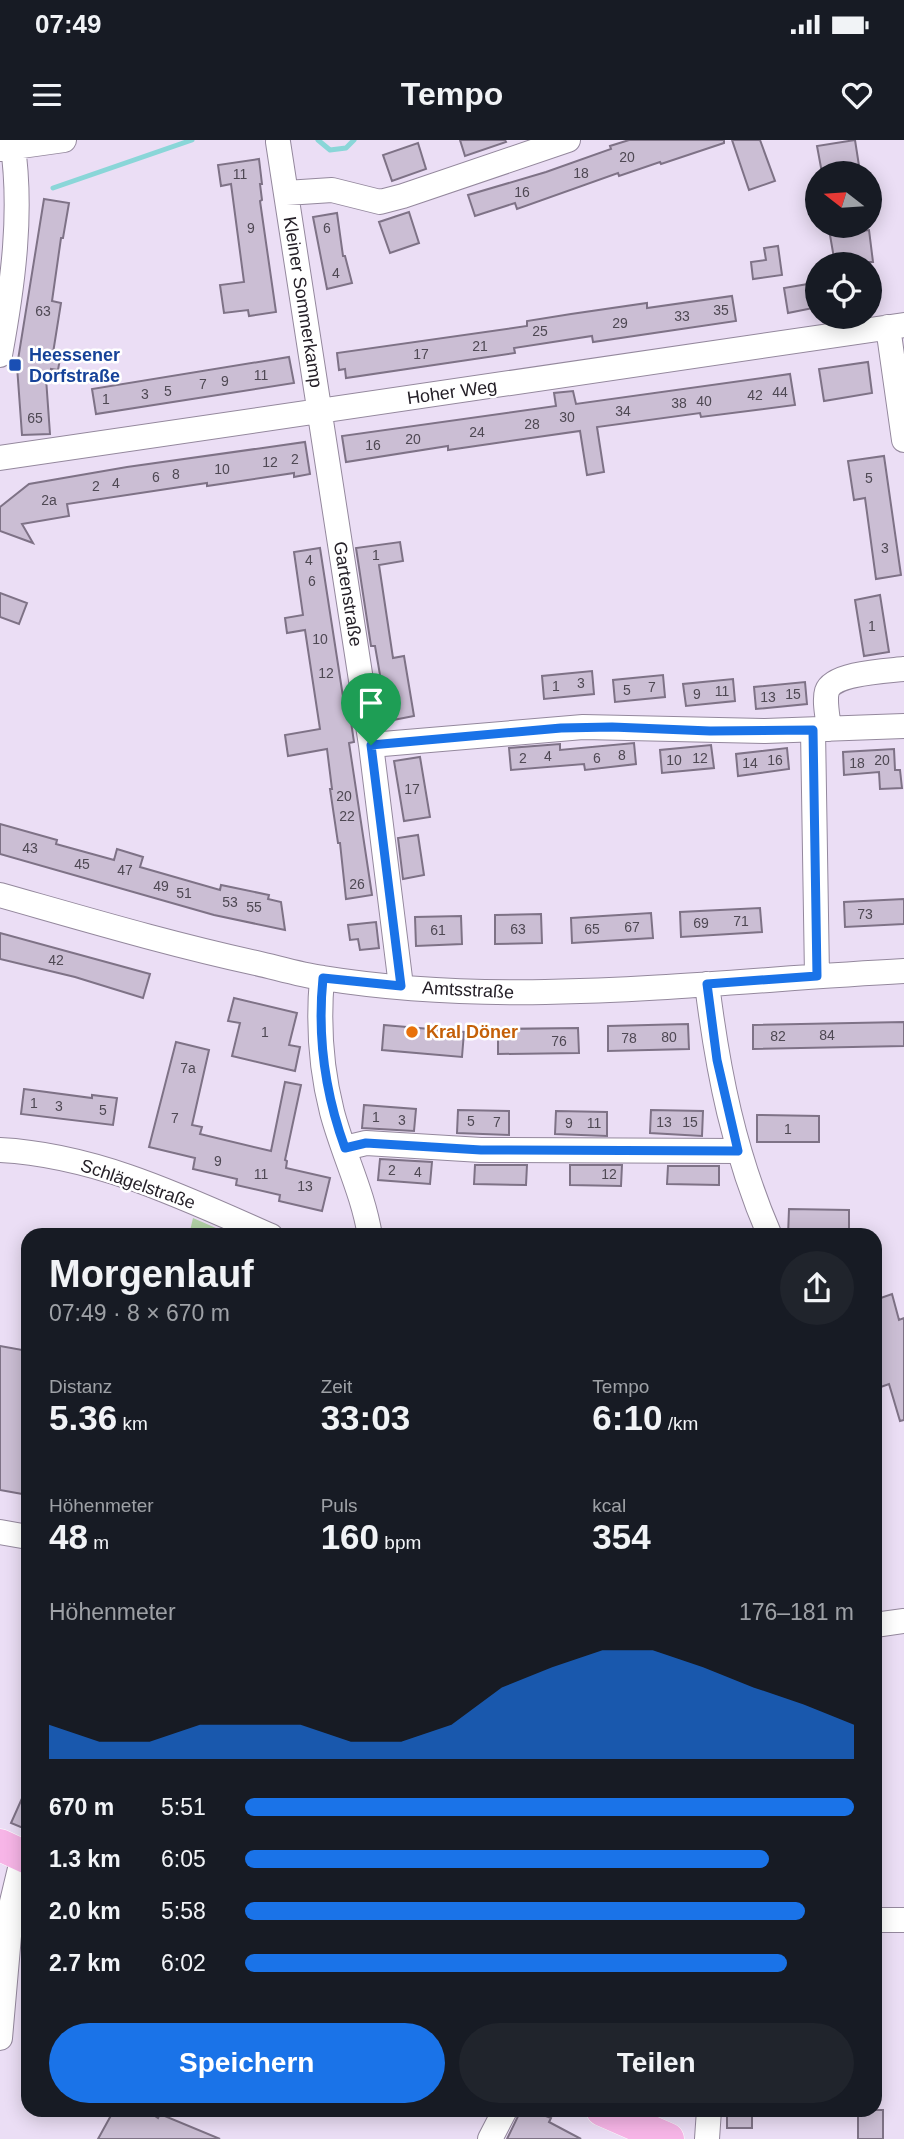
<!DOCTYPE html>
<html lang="de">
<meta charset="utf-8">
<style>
:root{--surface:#171b24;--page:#20242c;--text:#f1f3f6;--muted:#9ea1a6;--accent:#1a73e8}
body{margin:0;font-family:Helvetica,sans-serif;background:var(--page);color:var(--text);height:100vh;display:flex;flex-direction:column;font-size:26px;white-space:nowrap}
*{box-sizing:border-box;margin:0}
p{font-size:23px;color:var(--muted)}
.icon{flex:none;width:38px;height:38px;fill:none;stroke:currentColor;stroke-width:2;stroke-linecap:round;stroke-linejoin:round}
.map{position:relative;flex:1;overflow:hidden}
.details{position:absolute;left:21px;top:1088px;width:861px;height:889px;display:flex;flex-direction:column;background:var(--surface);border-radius:21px;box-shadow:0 4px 18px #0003}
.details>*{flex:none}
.needle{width:46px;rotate:287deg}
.fabs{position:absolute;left:805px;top:21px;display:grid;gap:14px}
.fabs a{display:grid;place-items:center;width:77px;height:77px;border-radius:50%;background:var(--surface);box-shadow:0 4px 18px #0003;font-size:35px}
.pin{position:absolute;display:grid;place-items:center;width:60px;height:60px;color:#fff;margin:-72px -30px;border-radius:50% 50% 50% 0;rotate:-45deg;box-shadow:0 0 7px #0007}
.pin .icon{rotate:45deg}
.round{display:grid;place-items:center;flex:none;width:74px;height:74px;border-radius:37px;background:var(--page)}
.headline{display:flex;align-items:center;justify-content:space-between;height:119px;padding:0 28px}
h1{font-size:38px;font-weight:700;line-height:52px}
.stats{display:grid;grid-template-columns:repeat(3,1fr);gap:10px;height:119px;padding:7px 28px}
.stats div{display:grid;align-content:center}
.stats b{font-size:35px;font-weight:700}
.stats small{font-size:19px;font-weight:400}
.stats p{font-size:19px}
.chart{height:196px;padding:14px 28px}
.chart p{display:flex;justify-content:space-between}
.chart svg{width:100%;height:126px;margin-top:7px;fill:var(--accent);opacity:.7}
.button{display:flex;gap:14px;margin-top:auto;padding:14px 28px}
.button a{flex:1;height:80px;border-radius:42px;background:var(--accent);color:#fff;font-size:28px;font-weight:700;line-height:80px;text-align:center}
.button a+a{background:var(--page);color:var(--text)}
ul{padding:0 28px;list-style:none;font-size:23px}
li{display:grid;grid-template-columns:112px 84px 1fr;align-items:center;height:52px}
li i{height:18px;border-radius:9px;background:var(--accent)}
.status{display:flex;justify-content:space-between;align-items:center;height:49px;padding:0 35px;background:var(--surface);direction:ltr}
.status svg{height:19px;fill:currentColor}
header{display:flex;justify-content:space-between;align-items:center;height:91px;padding:0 28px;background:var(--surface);font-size:32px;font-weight:700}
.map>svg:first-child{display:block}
</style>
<div class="status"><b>07:49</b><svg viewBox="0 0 49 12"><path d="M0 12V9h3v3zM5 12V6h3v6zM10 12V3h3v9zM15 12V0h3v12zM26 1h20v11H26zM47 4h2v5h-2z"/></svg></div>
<header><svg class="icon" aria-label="menu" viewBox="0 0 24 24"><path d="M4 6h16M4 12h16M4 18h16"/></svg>Tempo<svg class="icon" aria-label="heart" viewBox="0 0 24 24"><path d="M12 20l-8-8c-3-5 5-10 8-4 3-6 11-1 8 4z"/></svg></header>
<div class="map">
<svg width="904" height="1999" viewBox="0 0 904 1999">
<rect width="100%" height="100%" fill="#ebdef5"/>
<path fill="#b2d2a6" d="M193,1078L232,1095H189Z"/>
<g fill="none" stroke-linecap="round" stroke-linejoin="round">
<path stroke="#8ad6d8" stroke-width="5" d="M318,0L330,10L346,8L354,0
M53,48L192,0"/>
</g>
<path fill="#cbbed4" stroke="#7e7286" stroke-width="2" d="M460,0H505L506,2L465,16Z
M629,0H724V3L661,24L660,22L619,36L618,33L517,69L515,63L475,76L468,55L546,32L611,9L610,6Z
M732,0H760L775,41L749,50Z
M855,0L860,32L822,33L817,6Z
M418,3L426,29L392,41L383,15Z
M259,19L262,44H260L262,60L260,61L276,172L249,176L248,170L224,173L220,145L244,142L231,44L221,46L218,25Z
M44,59L69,63L63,98H61L52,161L61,163L53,213H61L58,230L51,229L50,238H46L50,294L22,295L17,226Z
M409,72L419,103L390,113L379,82Z
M337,73L343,116H345L352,143L327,149L313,77Z
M869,90L873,122H868V124H835L830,95Z
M778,106L782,135L753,139L751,122L766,120L764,108Z
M808,144L813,168L788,173L784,148Z
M732,156L736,181L593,202L592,196L514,208L515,213L346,238L345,229L339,230L337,213L527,186V181L571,174L647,163V168Z
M289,217L294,243L96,274L92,249Z
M868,222L872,253L824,261L819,229Z
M790,234L795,265L701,277L700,273L597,287L604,332L587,335L580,291L448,310V306L346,322L342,296L556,266L554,253L573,251L576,264Z
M305,302L310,334L294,337V333L207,346V343L67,364L69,376L22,384L33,403L0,391V367L29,344L127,327Z
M884,316L901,435L876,439L865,358L854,360L848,321Z
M400,402L403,421L379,425L393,518L404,516L414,576L388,581L375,506H371L356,408Z
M320,408L346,576L350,575L354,602L349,603L372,755L346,759L340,703H338L330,649H332L327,609L288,616L285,595L320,589L305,490L287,493L285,478L303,475L294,412Z
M0,453L27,463L19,484L0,477Z
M880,455L889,512L864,516L855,460Z
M592,531L594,554L544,559L542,536Z
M663,535L665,557L615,562L613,540Z
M733,539L735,561L686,566L683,544Z
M805,542L807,564L756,569L754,547Z
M634,603L636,624L585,630L584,624L511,630L509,608L560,604V610Z
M711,605L714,628L662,633L660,610Z
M787,608L789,629L738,636L736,614Z
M894,609L895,630H900L902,648L880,649L879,632L844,635L843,612Z
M420,617L430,677L404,681L394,621Z
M0,684L57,700L56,704L114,720L117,709L143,717L140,727L220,750L221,745L269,755L268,759L281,762L285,790L214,775L0,714Z
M418,695L424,735L403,739L398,698Z
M904,759V784L845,787L844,762Z
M760,768L762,792L681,797L680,772Z
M651,773L653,798L572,803L571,778Z
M541,774L542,803L495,804V775Z
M461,776L462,804L416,806L415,777Z
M376,782L379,808L360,810L358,799L350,800L348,785Z
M0,793L150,834L143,858L75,837L0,819Z
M234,858L297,873L289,905L300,907L295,931L232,916L240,883L228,881Z
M904,882V906L753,909V885Z
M688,884L689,909L608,911V886Z
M384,885L464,892L462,917L382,910Z
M578,888L579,913L498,914V889Z
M176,902L209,910L192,985L202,987L200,994L271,1011L285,942L301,945L285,1020L287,1021L286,1028L330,1038L322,1071L279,1061L280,1055L236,1045L237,1039L193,1029L195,1018L149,1007Z
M24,949L92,958V955L117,958L113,985L21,974Z
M364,965L416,969L414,991L362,988Z
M458,970L509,971V995L457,993Z
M651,970L703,971L702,996L650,993Z
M556,971L607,972V996L555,994Z
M757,975L819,976V1002H757Z
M380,1019L432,1022L430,1044L378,1040Z
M475,1025H527L526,1045L474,1044Z
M570,1025H622L621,1046L570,1045Z
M668,1026H719V1045L667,1044Z
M789,1069L849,1070V1096H788Z
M892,1154L899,1180L904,1178V1280L900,1281L889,1244L875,1249V1160Z
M0,1206L28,1211V1355L0,1350Z
M28,1645V1690L11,1683Z
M114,1970H146L158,1978L160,1974L220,1999H98Z
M521,1970H530L551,1978L549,1982L581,1999H507Z
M727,1970H752V1988H727Z
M858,1970H883V1999H858Z"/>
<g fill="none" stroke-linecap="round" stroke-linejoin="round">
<defs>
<path id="minor" d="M278,2L371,605L401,846
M0,9L64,0
M286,53L332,50L380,62L403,56L568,0
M888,187L904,300
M0,215C13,144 23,71 12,0
M0,318L904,185
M829,589C828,578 824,561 827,551C833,533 887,531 904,529
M813,590L817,836
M371,605L583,587L765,591L904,586
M0,755C85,779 169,804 256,823C278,828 300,835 323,838C515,869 711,841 904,831
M322,838C318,883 321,929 332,972C343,1014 363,1052 370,1096
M707,844C718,933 734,1013 770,1096
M345,1008L366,1003L481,1010L738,1011
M0,1010C96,1015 185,1058 271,1096
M0,1392L28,1397
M875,1485L904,1481
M875,1780H904
M0,1898L12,1762L23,1716
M490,1999L505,1970
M707,1999L709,1970"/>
<path id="major" d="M0,1705L28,1718
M602,1970L668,1999"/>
</defs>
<use href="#minor" stroke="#94889d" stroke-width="26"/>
<use href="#major" stroke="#fff" stroke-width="33"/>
<use href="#minor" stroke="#fff" stroke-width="24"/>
<use href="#major" stroke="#f7b5e7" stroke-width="32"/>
</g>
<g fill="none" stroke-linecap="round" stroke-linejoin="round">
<defs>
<path id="route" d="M612,587L710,591L813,590L817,836L707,844L717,920L738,1011L481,1010L366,1003L345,1008C325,953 317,897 323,838L401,846L371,605L561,588Z"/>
</defs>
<use href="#route" stroke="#fff" stroke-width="14"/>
<use href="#route" stroke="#1a73e8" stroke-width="9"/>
</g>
<rect fill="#1a4fb4" stroke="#fff" stroke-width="2.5" x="8" y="218" width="14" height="14" rx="3.5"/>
<circle fill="#e8710a" stroke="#fff" stroke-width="2.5" cx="412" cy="892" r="7"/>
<g text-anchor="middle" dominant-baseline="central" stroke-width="5" stroke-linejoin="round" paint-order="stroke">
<g font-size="14" fill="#4e4853">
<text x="627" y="17">20</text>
<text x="581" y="33">18</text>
<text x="240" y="34">11</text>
<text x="522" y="52">16</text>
<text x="251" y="88">9</text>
<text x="327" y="88">6</text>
<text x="336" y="133">4</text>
<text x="721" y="170">35</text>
<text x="43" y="171">63</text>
<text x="682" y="176">33</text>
<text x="620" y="183">29</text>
<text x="540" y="191">25</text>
<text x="480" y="206">21</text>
<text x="421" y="214">17</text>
<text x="261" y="235">11</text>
<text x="225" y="241">9</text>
<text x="203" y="244">7</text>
<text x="168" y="251">5</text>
<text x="780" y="252">44</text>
<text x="145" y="254">3</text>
<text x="755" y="255">42</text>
<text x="106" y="259">1</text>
<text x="704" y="261">40</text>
<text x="679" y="263">38</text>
<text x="623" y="271">34</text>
<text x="567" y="277">30</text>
<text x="35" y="278">65</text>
<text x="532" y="284">28</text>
<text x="477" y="292">24</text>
<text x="413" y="299">20</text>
<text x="373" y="305">16</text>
<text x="295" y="319">2</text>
<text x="270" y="322">12</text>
<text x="222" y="329">10</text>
<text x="176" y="334">8</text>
<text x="156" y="337">6</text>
<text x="869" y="338">5</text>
<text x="116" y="343">4</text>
<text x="96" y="346">2</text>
<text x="49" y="360">2a</text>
<text x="885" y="408">3</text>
<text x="376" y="415">1</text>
<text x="309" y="420">4</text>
<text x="312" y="441">6</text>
<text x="872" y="486">1</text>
<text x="320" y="499">10</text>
<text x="326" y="533">12</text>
<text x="581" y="543">3</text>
<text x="556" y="546">1</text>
<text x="652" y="547">7</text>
<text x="627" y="550">5</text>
<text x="722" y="551">11</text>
<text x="697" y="554">9</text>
<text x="793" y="554">15</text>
<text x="768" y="557">13</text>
<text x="622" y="615">8</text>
<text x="548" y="616">4</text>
<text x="523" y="618">2</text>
<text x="597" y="618">6</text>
<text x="700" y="618">12</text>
<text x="674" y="620">10</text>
<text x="775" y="620">16</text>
<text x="882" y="620">20</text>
<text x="750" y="623">14</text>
<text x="857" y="623">18</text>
<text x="412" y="649">17</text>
<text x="344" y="656">20</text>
<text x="347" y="676">22</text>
<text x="30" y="708">43</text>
<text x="82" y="724">45</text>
<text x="125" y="730">47</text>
<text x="357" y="744">26</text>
<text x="161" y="746">49</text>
<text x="184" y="753">51</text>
<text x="230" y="762">53</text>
<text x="254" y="767">55</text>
<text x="865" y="774">73</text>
<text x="741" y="781">71</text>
<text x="701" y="783">69</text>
<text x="632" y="787">67</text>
<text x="518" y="789">63</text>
<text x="592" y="789">65</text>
<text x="438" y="790">61</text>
<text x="56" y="820">42</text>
<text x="265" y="892">1</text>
<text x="827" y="895">84</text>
<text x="778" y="896">82</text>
<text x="669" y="897">80</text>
<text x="629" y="898">78</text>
<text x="559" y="901">76</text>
<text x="188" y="928">7a</text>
<text x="34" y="963">1</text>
<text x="59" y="966">3</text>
<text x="103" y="970">5</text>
<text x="376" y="977">1</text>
<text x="175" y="978">7</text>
<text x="402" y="980">3</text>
<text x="471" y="981">5</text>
<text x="497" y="982">7</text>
<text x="664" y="982">13</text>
<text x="690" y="982">15</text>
<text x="569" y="983">9</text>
<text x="594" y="983">11</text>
<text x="788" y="989">1</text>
<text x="218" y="1021">9</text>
<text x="392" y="1030">2</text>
<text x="418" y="1032">4</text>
<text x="261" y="1034">11</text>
<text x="609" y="1034">12</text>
<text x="305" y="1046">13</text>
</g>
<g font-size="18" fill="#252028" stroke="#fff">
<text transform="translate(303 162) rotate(81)">Kleiner Sommerkamp</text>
<text transform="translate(452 252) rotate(-8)">Hoher Weg</text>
<text transform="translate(348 454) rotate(81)">Gartenstraße</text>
<text transform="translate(468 850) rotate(3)">Amtsstraße</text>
<text transform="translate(138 1044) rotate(19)">Schlägelstraße</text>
</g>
<g font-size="18" font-weight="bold" fill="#164399" stroke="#fff" text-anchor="start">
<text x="29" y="215">Heessener<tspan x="29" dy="21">Dorfstraße</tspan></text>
</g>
<g font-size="18" font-weight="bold" fill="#c56008" stroke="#fff" text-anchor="start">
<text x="426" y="892">Kral Döner</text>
</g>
</g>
</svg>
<div class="fabs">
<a><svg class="needle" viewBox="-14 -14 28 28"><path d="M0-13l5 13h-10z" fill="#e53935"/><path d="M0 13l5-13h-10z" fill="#9ea1a6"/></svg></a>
<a><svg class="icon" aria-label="locate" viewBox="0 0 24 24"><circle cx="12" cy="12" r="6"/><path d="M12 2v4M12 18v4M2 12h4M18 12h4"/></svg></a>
</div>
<div class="pin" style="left:371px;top:605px;background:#1e9e55"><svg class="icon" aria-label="arrive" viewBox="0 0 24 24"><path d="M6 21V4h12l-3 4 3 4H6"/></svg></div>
<section class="details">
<div class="headline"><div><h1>Morgenlauf</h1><p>07:49 · 8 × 670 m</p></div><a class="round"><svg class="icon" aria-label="share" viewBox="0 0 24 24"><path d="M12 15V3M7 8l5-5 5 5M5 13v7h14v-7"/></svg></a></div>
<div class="stats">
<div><p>Distanz</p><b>5.36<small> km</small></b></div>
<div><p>Zeit</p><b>33:03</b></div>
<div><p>Tempo</p><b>6:10<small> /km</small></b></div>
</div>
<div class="stats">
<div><p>Höhenmeter</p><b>48<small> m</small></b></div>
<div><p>Puls</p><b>160<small> bpm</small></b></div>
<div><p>kcal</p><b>354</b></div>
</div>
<div class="chart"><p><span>Höhenmeter</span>176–181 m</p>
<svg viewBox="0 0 160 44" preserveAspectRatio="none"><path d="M0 44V32L10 38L20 38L30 32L40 32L50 32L60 38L70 38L80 32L90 19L100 12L110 6L120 6L130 12L140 19L150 25L160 32V44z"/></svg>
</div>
<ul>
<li><b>670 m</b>5:51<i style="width:100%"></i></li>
<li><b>1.3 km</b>6:05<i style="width:86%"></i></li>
<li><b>2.0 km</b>5:58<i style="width:92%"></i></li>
<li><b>2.7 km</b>6:02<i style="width:89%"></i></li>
</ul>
<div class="button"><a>Speichern</a><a>Teilen</a></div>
</section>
</div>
